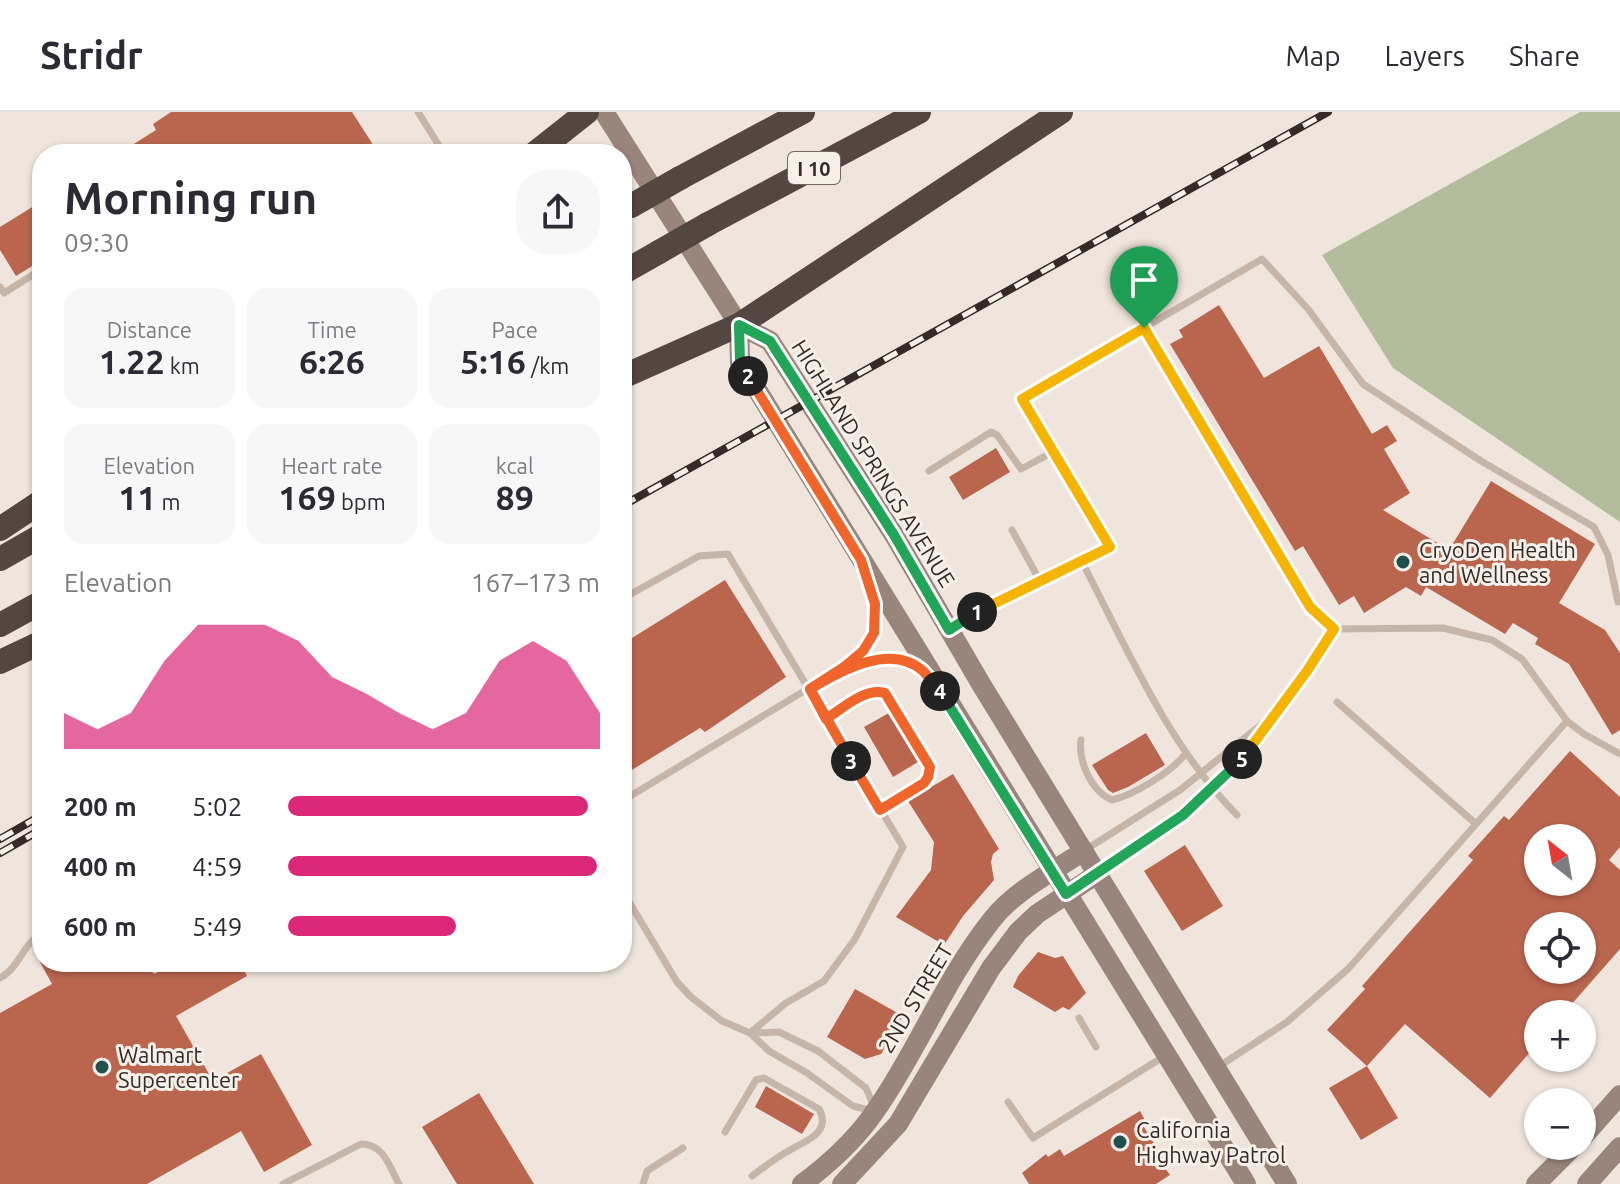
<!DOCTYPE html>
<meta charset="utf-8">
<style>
:root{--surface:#fff;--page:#f7f7f7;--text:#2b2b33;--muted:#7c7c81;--line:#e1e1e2;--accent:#db2777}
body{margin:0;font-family:Ubuntu,sans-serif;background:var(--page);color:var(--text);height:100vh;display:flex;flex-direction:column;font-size:30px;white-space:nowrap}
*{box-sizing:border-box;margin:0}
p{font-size:26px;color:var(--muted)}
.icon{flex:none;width:44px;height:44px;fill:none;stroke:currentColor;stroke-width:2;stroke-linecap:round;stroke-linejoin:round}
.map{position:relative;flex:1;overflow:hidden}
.panel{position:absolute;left:32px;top:32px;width:600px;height:828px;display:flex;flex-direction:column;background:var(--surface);border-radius:32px;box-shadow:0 2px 6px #0004}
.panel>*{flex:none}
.needle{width:52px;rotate:329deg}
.buttons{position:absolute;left:1524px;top:712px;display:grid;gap:16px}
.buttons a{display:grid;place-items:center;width:72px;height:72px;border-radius:50%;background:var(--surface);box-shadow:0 2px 6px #0004;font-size:40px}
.pin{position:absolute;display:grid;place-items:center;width:68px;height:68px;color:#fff;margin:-82px -34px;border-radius:50% 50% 50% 0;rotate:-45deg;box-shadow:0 0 8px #0007}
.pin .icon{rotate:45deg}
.km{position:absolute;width:40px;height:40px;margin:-20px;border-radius:50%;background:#222;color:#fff;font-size:22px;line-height:40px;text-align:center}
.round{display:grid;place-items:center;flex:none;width:84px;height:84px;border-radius:32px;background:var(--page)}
.headline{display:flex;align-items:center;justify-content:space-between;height:136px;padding:0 32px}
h1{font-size:44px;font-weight:700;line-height:60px}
.stats{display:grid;grid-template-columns:repeat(3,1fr);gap:12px;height:136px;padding:8px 32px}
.stats div{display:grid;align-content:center;border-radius:20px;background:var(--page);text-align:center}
.stats b{font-size:34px;font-weight:700}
.stats small{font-size:22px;font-weight:400}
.stats p{font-size:22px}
.chart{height:224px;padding:16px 32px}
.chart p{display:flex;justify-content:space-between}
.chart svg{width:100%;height:144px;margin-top:8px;fill:var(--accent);opacity:.7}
ul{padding:0 32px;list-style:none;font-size:26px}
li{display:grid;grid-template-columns:128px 96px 1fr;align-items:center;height:60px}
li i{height:20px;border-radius:10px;background:var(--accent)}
header{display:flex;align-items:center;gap:48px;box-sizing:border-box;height:112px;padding:0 40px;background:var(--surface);border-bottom:2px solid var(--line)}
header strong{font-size:38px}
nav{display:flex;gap:44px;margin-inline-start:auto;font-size:28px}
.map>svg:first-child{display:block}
</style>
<header>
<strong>Stridr</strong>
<nav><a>Map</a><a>Layers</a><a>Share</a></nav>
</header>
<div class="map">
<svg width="1620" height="1072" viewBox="0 0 1620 1072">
<rect width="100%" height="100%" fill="#efe5dc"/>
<path fill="#b3bd9d" d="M1580,0H1620V410L1393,256L1322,143Z"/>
<path fill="#ba664f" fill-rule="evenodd" d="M171,0H352L379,42H118L156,18L153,12Z
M42,89V148L16,164L0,138V115Z
M1219,193L1264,266L1319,234L1372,322L1387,313L1397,329L1384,337L1410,381L1383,398L1449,438L1491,369L1595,432L1559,491L1605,518L1620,541V618L1612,623L1569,552L1535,532L1538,526L1513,511L1505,522L1426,475L1421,484L1406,475L1364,501L1354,484L1339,493L1303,434L1295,439L1170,232L1183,225L1179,218Z
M996,336L1010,360L963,388L949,365Z
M725,468L786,565L705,620L700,616L622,664V515L632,526Z
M889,601L918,650L893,665L864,615Z
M1146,621L1165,653L1128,675L1113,681L1108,678L1092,653Z
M1570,639L1620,685V735L1609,748L1620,758V837L1563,902H1538V931L1490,986L1405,912L1367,954L1327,918L1365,877L1362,874L1473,748L1468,744L1504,704L1509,708ZM1538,726H1582V770H1538ZM1538,814H1582V858H1538Z
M953,662L999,737L993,742L991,750L994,768L963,804L944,833L896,805L931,758L934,730L908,689Z
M1185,733L1223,794L1182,819L1144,759Z
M1038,840L1055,846L1063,844L1086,881L1069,898L1063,895L1055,900L1013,875L1018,864Z
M40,850H147L154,862L174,851L179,860L197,850H240L247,864L176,904L213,969L261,942L312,1033L264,1060L241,1019L147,1072H0V901L52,872Z
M855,877L903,904L881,942L865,947L827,925Z
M1367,954L1398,1006L1361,1028L1329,976Z
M766,974L814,1002L802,1022L755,995Z
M479,981L534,1072H457L422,1015Z
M1140,999L1146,1010L1142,1012L1168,1054L1165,1056L1170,1063L1156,1072H1029L1022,1061L1046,1042L1048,1045L1060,1037L1064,1044Z"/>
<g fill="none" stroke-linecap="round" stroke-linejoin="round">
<path stroke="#c6b5a9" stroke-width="7" d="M418,0L443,40L440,42
M0,175L4,181L42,157
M1144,216L1310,495L1334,517L1443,516L1492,528L1522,547L1567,609L1584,622L1620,642
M929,359L991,320L997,323L1021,357L1053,340
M1012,418L1040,469
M1081,448C1127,536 1167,632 1237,703
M622,487L699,444L728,442L903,735L855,827L824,869L786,891L750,921
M950,517L968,504L1110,435L1022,287L1262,147L1308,197L1363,272L1481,349L1594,415L1608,443L1618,490
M840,561C870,548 894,541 923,559
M1337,590L1476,712
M826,607C842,597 865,575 885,581L929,650L928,665L924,671L880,698
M1081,628C1078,649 1091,679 1112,688C1134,683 1173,659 1186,641
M622,689L844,555C870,532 881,511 871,477
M1085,738L1180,678L1267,608
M1100,760C1127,742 1156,724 1182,704C1244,657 1292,582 1334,517
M622,778L677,870L691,885L722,909L750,921L769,939L807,961L853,994L873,999
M0,866C19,856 23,832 42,821
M1079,906L1096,935
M752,921L779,920L818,939L866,976L874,995
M1218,955L1287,910L1348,857L1567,609
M1008,990L1033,1026L1163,945
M725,1020L756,968L764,966L819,997C832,1020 806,1029 790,1038C777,1045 764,1055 752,1064
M283,1072L361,1032C384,1032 389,1054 399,1072
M643,1072L647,1059L683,1036"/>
<path stroke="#99857b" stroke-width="20" d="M604,0L739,213L770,229L894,423L981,572L1287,1072
M739,213L740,250L1246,1072
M1582,1026L1620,983
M802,1072C829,1052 857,1026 876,998C918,938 945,867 991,809C1014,779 1052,760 1084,739
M842,1072L898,1012L991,856L1018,820L1037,802L1097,762
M1536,1072L1574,1034
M1587,1072L1620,1035"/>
<path stroke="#544640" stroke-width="24" d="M534,42L587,0
M680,66L803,0
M708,112L919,0
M622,161L659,140
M622,265L739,213L1061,0
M0,417L42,389
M0,447L42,423
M0,513L42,490
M0,550L42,530"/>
<defs>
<path id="rail" d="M622,394L1328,0
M0,727L42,703
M0,741L42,717"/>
</defs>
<use href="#rail" stroke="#342b28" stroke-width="8"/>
<use href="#rail" stroke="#f7f0e8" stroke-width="5" stroke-dasharray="15" stroke-linecap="butt"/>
<path stroke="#544640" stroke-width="24" d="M631,94L680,66
M659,140L708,112"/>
</g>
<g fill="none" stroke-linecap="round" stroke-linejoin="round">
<defs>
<path id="split-1" d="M977,500L1110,435L1022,287L1144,216"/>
<path id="split-2" d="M748,264L740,250L739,213L770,229L894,423L949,518L977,500"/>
<path id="split-3" d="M748,264L861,448L875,492L874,521L863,539L844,555L810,577L851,649"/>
<path id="split-4" d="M851,649L880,698L924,671L928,665L930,655L885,581C865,575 842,597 826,607L810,577C840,559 891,530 923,559C929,565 934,573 940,579"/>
<path id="split-5" d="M940,579L1066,782L1183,703L1242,647"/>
<path id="split-6" d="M1144,216L1310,495L1334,517L1307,559L1242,647"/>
</defs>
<use href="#split-1" stroke="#fff" stroke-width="16"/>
<use href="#split-2" stroke="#fff" stroke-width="16"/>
<use href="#split-3" stroke="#fff" stroke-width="16"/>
<use href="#split-4" stroke="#fff" stroke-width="16"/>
<use href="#split-5" stroke="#fff" stroke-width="16"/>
<use href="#split-6" stroke="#fff" stroke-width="16"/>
<use href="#split-1" stroke="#f5b400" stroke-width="10"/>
<use href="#split-2" stroke="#22a559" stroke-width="10"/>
<use href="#split-3" stroke="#f0652b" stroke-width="10"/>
<use href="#split-4" stroke="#f0652b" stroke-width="10"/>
<use href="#split-5" stroke="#22a559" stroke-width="10"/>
<use href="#split-6" stroke="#f5b400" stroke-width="10"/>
</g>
<g fill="#225051" stroke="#f7f0e8" stroke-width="3">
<circle cx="1403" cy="450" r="8"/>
<circle cx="102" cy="955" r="8"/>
<circle cx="1120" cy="1030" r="8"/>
</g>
<g text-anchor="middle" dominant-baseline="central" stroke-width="6" stroke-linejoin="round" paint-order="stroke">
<rect fill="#f7f0e8" stroke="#6e6662" stroke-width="2" x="788" y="40" width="52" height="32" rx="6"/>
<g font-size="20" font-weight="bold" fill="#342b28">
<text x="814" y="56">I 10</text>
</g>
<g font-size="22" fill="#342b28" stroke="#f7f0e8">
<text transform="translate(874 351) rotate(58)">HIGHLAND SPRINGS AVENUE</text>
<text transform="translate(915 886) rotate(-59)">2ND STREET</text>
</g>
<g font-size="22" fill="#342b28" stroke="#f7f0e8" text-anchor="start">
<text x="1419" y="437">CryoDen Health<tspan x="1419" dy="25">and Wellness</tspan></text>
<text x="118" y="942">Walmart<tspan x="118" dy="25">Supercenter</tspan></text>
<text x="1136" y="1017">California<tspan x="1136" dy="25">Highway Patrol</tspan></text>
</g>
</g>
</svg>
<div class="buttons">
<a><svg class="needle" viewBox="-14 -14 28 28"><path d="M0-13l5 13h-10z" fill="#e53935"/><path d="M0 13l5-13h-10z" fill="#7c7c81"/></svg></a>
<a><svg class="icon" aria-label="locate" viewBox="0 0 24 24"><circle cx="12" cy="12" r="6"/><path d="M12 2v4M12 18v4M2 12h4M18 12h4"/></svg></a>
<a>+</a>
<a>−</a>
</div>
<div class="pin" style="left:1144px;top:216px;background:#1e9e55"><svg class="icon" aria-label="arrive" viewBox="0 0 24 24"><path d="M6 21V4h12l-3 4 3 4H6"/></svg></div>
<b class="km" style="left:977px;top:500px">1</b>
<b class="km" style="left:748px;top:264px">2</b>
<b class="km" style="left:851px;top:649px">3</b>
<b class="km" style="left:940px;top:579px">4</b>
<b class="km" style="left:1242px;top:647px">5</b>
<section class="panel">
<div class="headline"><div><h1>Morning run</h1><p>09:30</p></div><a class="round"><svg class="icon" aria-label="share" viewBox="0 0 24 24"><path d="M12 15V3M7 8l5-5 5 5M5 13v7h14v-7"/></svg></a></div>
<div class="stats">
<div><p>Distance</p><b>1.22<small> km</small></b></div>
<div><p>Time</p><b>6:26</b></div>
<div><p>Pace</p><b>5:16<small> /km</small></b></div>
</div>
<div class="stats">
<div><p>Elevation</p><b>11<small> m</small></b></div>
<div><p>Heart rate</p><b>169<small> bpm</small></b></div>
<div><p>kcal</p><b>89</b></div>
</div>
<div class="chart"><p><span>Elevation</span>167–173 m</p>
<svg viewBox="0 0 160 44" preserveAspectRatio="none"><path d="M0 44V33L10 38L20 33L30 17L40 6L50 6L60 6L70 11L80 22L90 27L100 33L110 38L120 33L130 17L140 11L150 17L160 33V44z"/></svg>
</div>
<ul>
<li><b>200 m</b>5:02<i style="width:96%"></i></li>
<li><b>400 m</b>4:59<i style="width:99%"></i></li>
<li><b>600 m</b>5:49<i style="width:54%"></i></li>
</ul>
</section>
</div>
